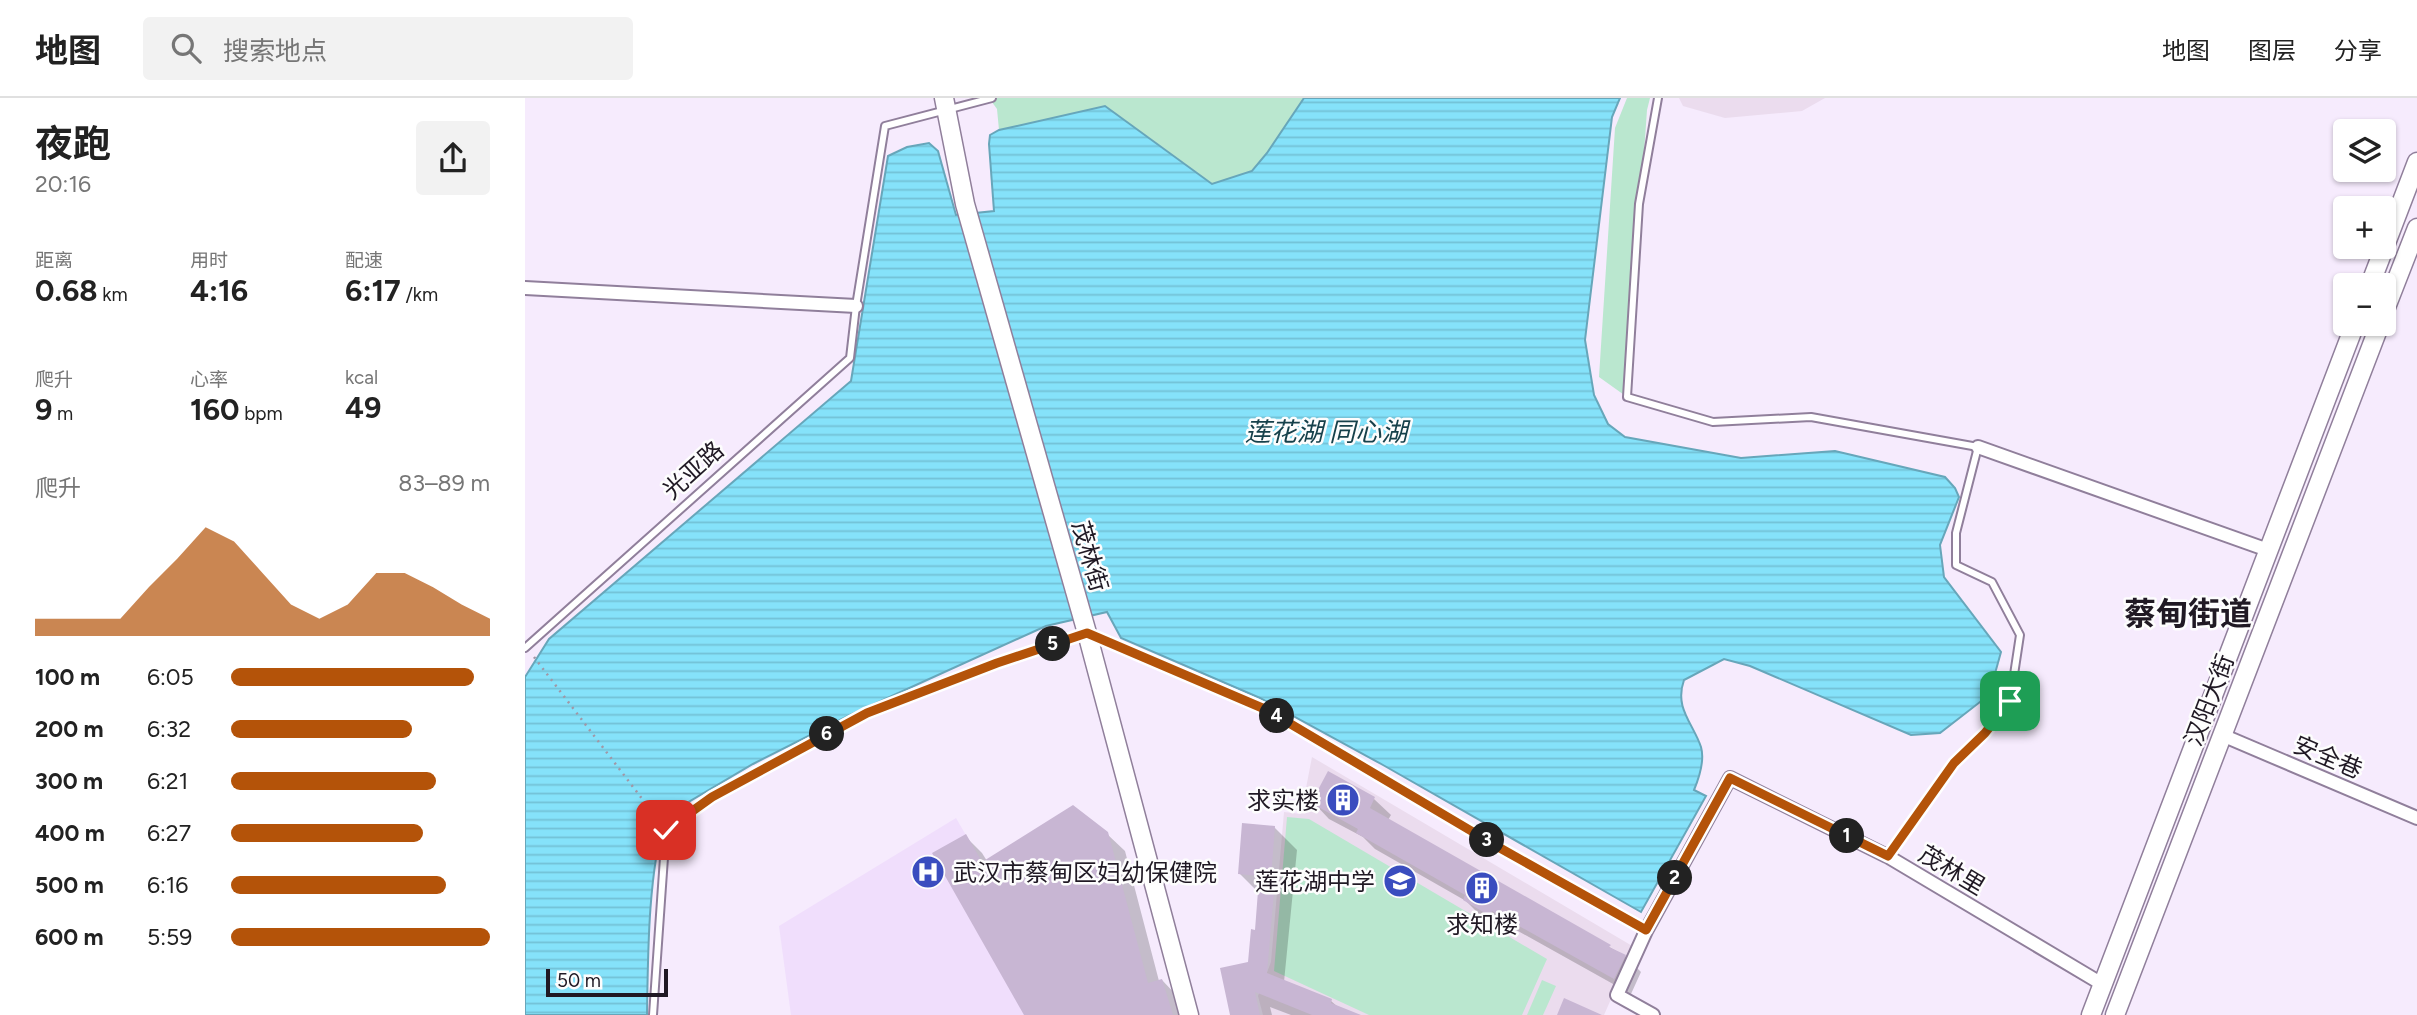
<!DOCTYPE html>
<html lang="zh">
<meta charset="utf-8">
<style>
:root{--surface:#fff;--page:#f2f2f2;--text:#222;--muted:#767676;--line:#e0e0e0;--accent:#b45309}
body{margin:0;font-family:Figtree,"Noto Sans SC",sans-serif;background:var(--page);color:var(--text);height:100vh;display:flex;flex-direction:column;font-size:26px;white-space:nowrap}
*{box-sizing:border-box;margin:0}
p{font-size:23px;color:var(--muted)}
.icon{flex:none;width:38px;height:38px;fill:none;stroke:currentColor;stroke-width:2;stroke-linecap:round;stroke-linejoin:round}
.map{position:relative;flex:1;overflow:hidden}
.details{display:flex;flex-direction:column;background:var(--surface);width:525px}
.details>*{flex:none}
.tools{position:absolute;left:1808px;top:21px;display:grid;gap:14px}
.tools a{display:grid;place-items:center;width:63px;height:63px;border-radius:7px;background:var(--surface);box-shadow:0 2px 5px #0004;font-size:35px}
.scale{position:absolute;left:21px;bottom:18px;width:122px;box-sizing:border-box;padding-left:7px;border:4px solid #201924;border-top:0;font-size:19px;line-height:24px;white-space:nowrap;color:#201924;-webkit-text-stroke:5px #fdfdfd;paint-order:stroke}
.pin{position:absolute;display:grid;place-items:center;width:60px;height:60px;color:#fff;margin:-30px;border-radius:14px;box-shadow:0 4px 10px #0006}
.km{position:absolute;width:35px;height:35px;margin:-18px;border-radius:50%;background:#222;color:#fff;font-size:19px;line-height:35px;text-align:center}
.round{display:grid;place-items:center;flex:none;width:74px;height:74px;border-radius:7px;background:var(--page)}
.headline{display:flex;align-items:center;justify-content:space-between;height:119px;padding:0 35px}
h1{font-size:38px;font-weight:700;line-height:52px}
.figures{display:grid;grid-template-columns:repeat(3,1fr);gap:10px;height:119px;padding:7px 35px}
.figures div{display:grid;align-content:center}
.figures b{font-size:30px;font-weight:700}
.figures small{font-size:19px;font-weight:400}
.figures p{font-size:19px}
.chart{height:196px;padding:14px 35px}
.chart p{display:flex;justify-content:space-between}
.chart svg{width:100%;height:126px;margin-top:7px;fill:var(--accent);opacity:.7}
ul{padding:0 35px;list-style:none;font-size:23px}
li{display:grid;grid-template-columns:112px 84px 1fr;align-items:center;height:52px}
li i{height:18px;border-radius:9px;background:var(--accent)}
header{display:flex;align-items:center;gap:42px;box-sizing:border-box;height:98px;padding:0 35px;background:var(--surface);border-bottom:2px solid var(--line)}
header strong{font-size:33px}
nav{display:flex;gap:38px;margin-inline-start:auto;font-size:24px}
.search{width:490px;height:63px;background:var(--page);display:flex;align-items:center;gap:18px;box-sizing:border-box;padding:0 24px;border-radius:7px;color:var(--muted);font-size:26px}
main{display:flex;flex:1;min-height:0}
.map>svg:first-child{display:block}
</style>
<header>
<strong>地图</strong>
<div class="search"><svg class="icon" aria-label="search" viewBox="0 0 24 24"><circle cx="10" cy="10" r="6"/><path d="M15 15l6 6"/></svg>搜索地点</div>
<nav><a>地图</a><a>图层</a><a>分享</a></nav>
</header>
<main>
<section class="details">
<div class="headline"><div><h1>夜跑</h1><p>20:16</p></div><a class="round"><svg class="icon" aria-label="share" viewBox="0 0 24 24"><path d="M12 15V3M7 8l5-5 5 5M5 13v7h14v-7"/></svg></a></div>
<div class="figures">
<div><p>距离</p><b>0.68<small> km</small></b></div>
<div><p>用时</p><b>4:16</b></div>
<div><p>配速</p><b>6:17<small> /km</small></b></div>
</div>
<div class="figures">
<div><p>爬升</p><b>9<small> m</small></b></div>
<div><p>心率</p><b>160<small> bpm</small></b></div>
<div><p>kcal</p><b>49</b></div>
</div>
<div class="chart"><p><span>爬升</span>83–89 m</p>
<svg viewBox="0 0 160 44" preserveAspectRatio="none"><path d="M0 44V38L10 38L20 38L30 38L40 27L50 17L60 6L70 11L80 22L90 33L100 38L110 33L120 22L130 22L140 27L150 33L160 38V44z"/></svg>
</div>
<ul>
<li><b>100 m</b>6:05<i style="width:94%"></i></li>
<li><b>200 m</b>6:32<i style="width:70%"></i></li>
<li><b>300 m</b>6:21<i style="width:79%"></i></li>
<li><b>400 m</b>6:27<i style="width:74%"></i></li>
<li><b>500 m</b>6:16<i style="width:83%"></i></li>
<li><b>600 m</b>5:59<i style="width:100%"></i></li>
</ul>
</section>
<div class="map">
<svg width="1892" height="917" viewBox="0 0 1892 917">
<defs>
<pattern id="water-rules" width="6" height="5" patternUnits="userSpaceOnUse" patternTransform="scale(1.75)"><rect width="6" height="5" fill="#85e2fa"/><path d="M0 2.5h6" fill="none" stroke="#73c1d6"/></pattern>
</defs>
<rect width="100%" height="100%" fill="#f6ebfd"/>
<path fill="#ebdcee" d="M1154,0H1300L1277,13L1200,20L1158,8Z
M787,659L1109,849L1079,917H738L733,898L746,864L759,714L776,716Z"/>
<path fill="#f0defc" d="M431,720L545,917H266L254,828Z"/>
<path fill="#bae7cf" d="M464,0H779L742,55L727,73L687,86L580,8L474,32L472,11Z
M1102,0H1125L1122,12L1102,299L1074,279L1090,30Z
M762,719L784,721L1022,861L997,917H844L749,873Z
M1017,882L1031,888L1018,917H1002Z"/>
<path fill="url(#water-rules)" stroke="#67a6ba" stroke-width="2" d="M779,0H1095L1087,19L1060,242L1069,297L1083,326L1100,339L1216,360L1310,353L1420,379L1430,390L1434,399L1415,447L1419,479L1476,554L1464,597L1415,635L1386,637L1225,568L1199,561L1159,582C1149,610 1168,625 1176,649C1180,663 1174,680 1169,692L1181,698L1116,814L858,667L735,600L596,540L582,514L521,528L325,617L228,666L140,718C123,779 123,854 122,917H0V579L24,541L326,283L363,58L382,49L404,45L413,53L431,117L469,113L464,46L465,37L474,32L580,8L687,86L727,73L742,55Z"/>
<path fill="#0003" d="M804,675L849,701L866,717L863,722L1100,858L1116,874L1106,896L984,828L981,833L956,818L941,803L850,751L838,739L804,721L788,704Z
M749,729L772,752L759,884L806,903L813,909L832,917H766L745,909L747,917H707L725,865L731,834L735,796L714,775Z
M582,736L600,753L634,883L637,882L654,900L659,917H501L440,738L457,755L462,763Z"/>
<path fill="#c8b6d3" d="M803,673L850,699L845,710L1086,847L1084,849L1101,857L1089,881L967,813L965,818L938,802L940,797L831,735L833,731L786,705Z
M548,707L583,734L623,885L637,881L648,917H499L407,755L441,736L457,764Z
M717,725L750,728L746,779L713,776Z
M734,780L750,782L742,875L807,901L806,905L836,917H787L730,894L735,917H705L695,870L723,864L726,831L730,832Z
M1039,900L1077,917H1032Z"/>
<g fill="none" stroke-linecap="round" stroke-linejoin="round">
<defs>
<path id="lane" d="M1133,0L1114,106L1102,299L1188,324L1286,319L1453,349L1431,435V467L1467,484L1495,537L1485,603L1460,635L1429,665L1362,758
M0,550L325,260L331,208L360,28L467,0
M128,917L141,731L187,699L342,616L472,565L562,535L742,612L975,750L1121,833"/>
<path id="street" d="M0,190L331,208
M1453,349L1743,452
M1697,637L1892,720
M1128,917L1092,897L1121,833L1205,680L1362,758L1577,886"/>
<path id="secondary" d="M419,0L440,106L562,535L664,917
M1845,187L1892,64
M1858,217L1892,130
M1566,917L1830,226
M1590,917L1855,226"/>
</defs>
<use href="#lane" stroke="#907f9b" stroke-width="10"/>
<use href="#street" stroke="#907f9b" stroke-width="16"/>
<use href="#secondary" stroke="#907f9b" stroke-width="21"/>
<path stroke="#a197a6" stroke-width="2.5" stroke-dasharray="2 5" stroke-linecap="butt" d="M9,559L134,723"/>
<use href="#lane" stroke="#fff" stroke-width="6"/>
<use href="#street" stroke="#fff" stroke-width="12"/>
<use href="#secondary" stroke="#fff" stroke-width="18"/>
</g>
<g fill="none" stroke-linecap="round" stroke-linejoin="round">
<defs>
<path id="route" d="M141,732L187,699L342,615L472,565L562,535L742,612L975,750L1121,832L1205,680L1363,758L1429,665L1460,635L1485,603"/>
</defs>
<use href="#route" stroke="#fff" stroke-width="14"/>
<use href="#route" stroke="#b45309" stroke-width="9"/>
</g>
<defs>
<symbol id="building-disc" viewBox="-11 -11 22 22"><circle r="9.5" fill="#3a4dbf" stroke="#fdfdfd"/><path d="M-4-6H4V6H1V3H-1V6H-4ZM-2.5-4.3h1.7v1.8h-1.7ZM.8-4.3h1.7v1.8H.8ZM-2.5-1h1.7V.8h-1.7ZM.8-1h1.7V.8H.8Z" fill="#fff"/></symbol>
<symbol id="hospital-disc" viewBox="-11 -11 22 22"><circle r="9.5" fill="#3a4dbf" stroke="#fdfdfd"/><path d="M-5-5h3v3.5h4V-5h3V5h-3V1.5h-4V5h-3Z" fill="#fff"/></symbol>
<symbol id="school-disc" viewBox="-11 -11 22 22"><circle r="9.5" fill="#3a4dbf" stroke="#fdfdfd"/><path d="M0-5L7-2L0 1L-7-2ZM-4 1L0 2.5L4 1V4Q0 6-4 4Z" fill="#fff"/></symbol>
</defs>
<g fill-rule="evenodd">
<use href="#building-disc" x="799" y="683" width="38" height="38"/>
<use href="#hospital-disc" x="384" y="755" width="38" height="38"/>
<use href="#school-disc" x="856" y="764" width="38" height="38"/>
<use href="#building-disc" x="938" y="771" width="38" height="38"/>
</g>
<g text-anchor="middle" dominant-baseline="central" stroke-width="5" stroke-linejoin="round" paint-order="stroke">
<g font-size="24" fill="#201924" stroke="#fdfdfd">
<text transform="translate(168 372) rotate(-42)">光亚路</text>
<text transform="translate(565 458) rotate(74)">茂林街</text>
<text transform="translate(1684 602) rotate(-69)">汉阳大街</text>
<text transform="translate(1803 659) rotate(23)">安全巷</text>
<text transform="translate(1427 772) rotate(31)">茂林里</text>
</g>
<g font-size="24" fill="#201924" stroke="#fdfdfd" text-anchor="end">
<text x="794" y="702">求实楼</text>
<text x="428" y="774" text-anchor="start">武汉市蔡甸区妇幼保健院</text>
<text x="850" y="783">莲花湖中学</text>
<text x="957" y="826" text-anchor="middle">求知楼</text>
</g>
<g font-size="26" font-style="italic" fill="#16414b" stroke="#fdfdfd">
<text x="801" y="334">莲花湖 同心湖</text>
</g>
<g font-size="32" font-weight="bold" fill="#201924" stroke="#fdfdfd">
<text x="1663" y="516">蔡甸街道</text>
</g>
</g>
</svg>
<div class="tools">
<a><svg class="icon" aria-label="layers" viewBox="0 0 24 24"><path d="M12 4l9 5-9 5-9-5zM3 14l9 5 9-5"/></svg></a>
<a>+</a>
<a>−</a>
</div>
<div class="scale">50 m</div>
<div class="pin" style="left:1485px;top:603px;background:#1e9e55"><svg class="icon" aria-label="arrive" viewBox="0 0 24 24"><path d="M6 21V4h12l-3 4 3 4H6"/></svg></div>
<div class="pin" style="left:141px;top:732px;background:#d93025"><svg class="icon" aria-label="check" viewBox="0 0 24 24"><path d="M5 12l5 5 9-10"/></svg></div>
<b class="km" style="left:1322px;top:738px">1</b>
<b class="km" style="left:1150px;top:780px">2</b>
<b class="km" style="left:962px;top:742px">3</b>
<b class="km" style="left:752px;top:618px">4</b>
<b class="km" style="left:528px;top:546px">5</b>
<b class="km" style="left:302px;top:636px">6</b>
</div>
</main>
